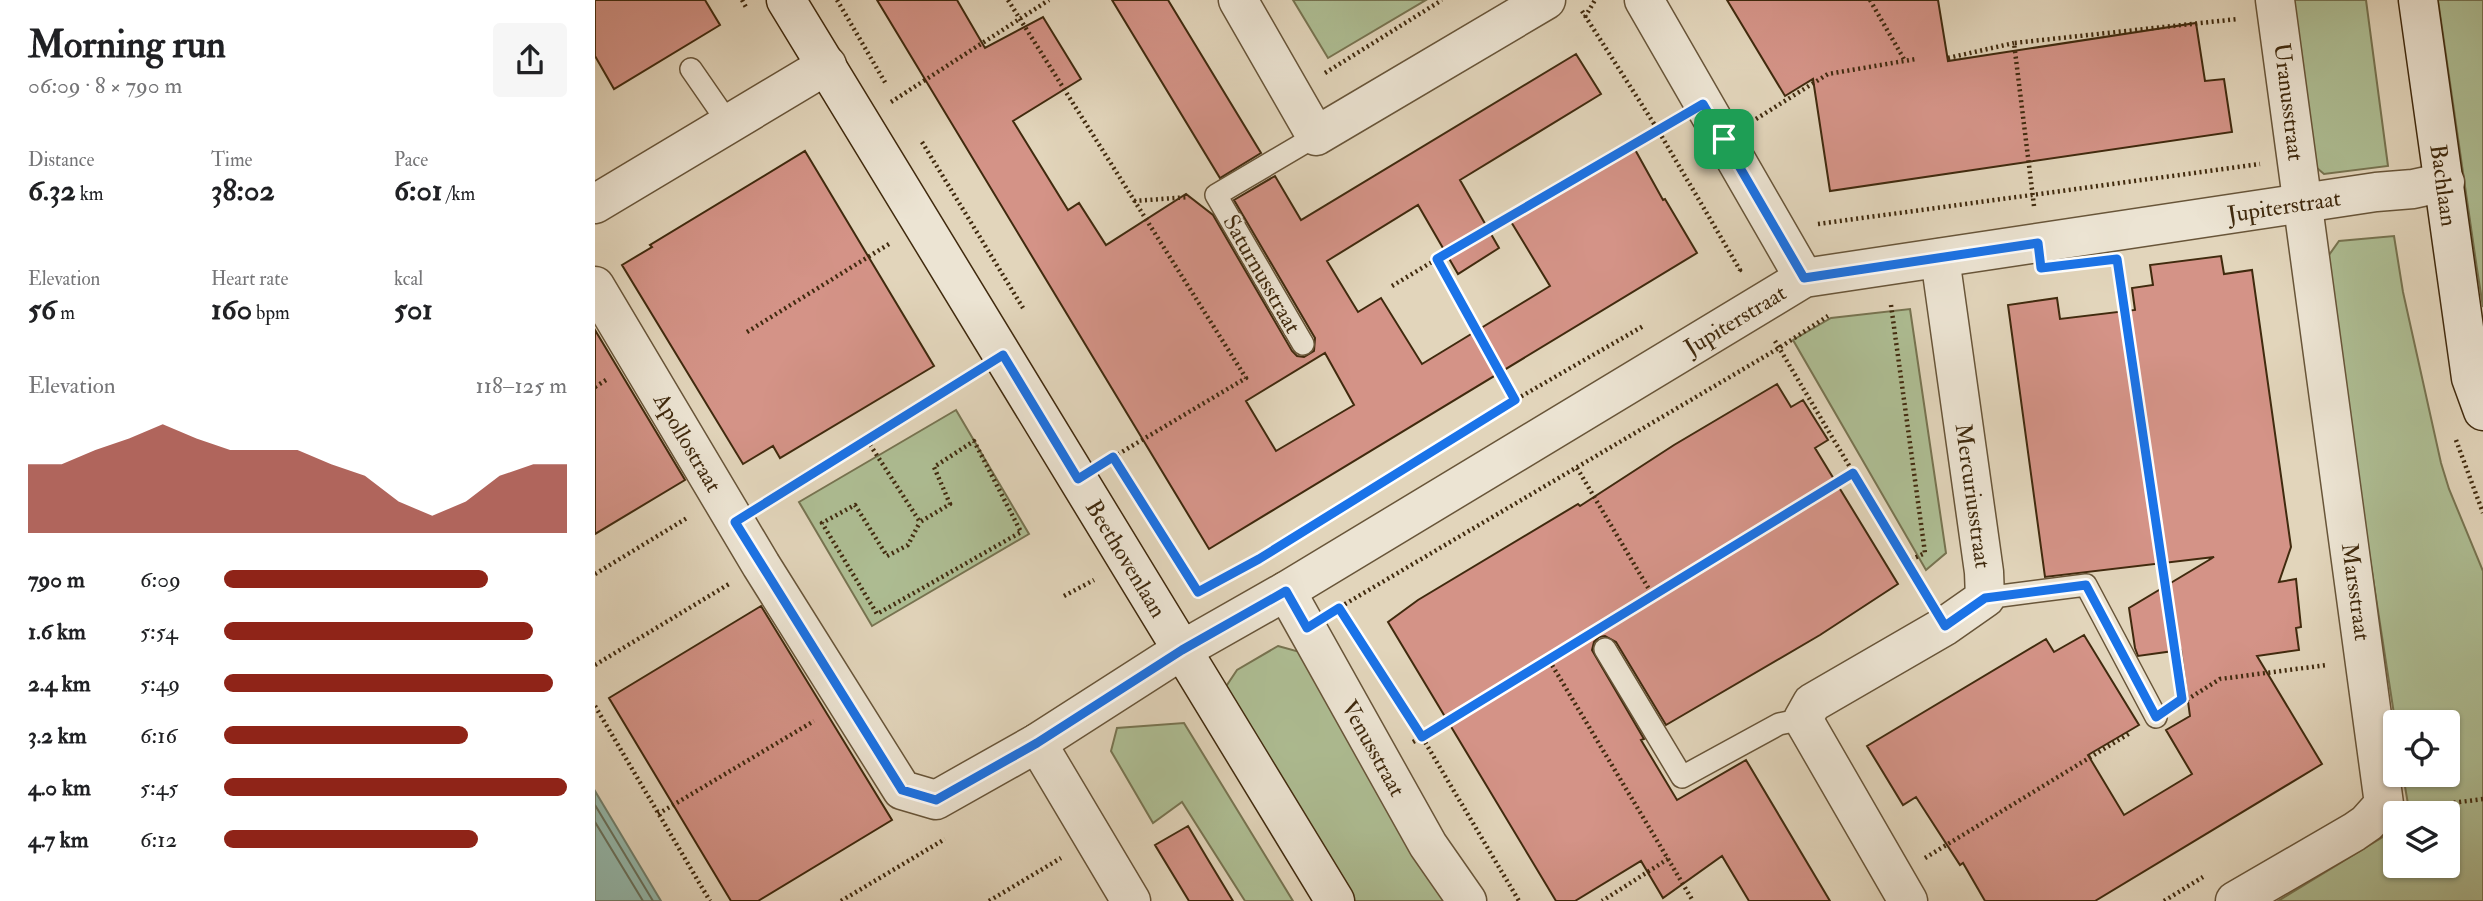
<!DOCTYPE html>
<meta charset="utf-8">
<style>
:root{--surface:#fff;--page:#f6f6f6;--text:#202124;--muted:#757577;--accent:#8f2418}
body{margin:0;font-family:"IM FELL Double Pica",serif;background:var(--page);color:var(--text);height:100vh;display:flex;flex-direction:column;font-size:26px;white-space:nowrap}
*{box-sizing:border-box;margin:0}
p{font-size:23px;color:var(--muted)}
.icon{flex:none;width:38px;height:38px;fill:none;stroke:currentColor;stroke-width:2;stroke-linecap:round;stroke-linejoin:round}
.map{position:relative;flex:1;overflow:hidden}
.side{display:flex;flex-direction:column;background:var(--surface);width:595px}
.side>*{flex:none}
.buttons{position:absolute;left:1788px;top:710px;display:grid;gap:14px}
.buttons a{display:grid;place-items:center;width:77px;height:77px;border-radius:7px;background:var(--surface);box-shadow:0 2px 5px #0004;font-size:35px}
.pin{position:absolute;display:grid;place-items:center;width:60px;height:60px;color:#fff;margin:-30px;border-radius:14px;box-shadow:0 4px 10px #0006}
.round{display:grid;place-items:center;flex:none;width:74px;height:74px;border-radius:7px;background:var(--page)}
.headline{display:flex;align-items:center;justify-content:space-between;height:119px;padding:0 28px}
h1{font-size:38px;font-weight:700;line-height:52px}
.stats{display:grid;grid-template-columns:repeat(3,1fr);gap:10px;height:119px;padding:7px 28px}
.stats div{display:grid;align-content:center}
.stats b{font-size:30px;font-weight:700}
.stats small{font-size:19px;font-weight:400}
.stats p{font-size:19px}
.chart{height:196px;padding:14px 28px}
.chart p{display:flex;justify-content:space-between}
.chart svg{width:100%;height:126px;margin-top:7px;fill:var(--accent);opacity:.7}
ul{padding:0 28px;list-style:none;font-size:23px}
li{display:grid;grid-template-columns:112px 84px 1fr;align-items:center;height:52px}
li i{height:18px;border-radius:9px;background:var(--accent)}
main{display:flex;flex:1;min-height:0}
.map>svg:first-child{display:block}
</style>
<main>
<section class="side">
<div class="headline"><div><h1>Morning run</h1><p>06:09 · 8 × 790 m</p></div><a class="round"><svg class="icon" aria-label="share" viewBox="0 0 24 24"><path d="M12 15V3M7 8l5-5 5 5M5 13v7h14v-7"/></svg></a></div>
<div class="stats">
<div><p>Distance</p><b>6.32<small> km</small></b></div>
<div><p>Time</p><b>38:02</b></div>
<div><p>Pace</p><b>6:01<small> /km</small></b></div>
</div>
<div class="stats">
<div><p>Elevation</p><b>56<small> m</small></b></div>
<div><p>Heart rate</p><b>160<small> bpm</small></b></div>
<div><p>kcal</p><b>501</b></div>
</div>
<div class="chart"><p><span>Elevation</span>118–125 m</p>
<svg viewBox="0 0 160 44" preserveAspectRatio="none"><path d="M0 44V20L10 20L20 15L30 11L40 6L50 11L60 15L70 15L80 15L90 20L100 24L110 33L120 38L130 33L140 24L150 20L160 20V44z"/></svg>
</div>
<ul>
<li><b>790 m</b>6:09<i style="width:77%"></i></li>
<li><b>1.6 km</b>5:54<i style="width:90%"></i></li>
<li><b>2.4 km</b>5:49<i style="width:96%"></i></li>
<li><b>3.2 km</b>6:16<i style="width:71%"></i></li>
<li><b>4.0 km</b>5:45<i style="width:100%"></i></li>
<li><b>4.7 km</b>6:12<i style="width:74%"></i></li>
</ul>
</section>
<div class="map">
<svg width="1888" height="901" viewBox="0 0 1888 901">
<rect width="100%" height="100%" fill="#e2d5bb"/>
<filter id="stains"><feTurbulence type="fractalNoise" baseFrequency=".00286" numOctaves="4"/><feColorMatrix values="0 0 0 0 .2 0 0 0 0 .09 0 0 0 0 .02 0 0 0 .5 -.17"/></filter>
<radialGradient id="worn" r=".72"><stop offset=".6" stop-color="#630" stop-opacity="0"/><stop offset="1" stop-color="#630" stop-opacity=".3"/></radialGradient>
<path fill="#aebe94" stroke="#777451" stroke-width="2" d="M698,0H831L733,58Z
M1696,0H1771L1793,166L1729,174L1715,162Z
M1843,0H1888V307L1882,269Z
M1799,236L1808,292L1846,463L1854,489L1888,571V901H1683L1801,829V866H1853V814H1810L1813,804L1808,775H1853V723H1801V727L1729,262L1744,241Z
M1315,309L1351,553L1331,570L1198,340L1236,318Z
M361,410L434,534L277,626L204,502Z
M683,646L705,652L860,901H759L630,688L642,670Z
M589,723L698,901H650L587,802L558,823L516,751L522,728Z"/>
<path fill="#95b9ac" stroke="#73806d" stroke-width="2" d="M0,791L66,901H0Z"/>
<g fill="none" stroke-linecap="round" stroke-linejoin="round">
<path stroke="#6a725d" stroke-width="2" d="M0,805L58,901
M0,822L48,901"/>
</g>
<path fill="#d49387" stroke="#402a0e" stroke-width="2" fill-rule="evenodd" d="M0,0H110L125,25L19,89L0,56Z
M282,0H362L390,48L448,17L486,79L418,121L473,210L484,203L511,245L591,194L618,215L697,351L702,356L709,357L719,351L720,338L639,200L680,176L706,220L981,54L1006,94L865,180L904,248L863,274L823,205L732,261L763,312L786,298L827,364L955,286L915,220L1038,146L1068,200L1070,199L1102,253L614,549ZM730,353L759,405L681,451L651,401Z
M517,0H573L666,153L625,178Z
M1132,0H1343L1353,61L1601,23L1610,81L1629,79L1637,132L1235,191L1218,79L1190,96Z
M210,151L339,366L185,458L178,446L148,464L27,265L57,247L55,245Z
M1626,256L1629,274L1657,270L1696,547L1684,582L1701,579L1706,627L1701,628L1704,650L1662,656L1727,764L1500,901H1390L1368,863L1365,865L1321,797L1308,805L1272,746L1451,639L1459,652L1489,635L1544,725L1493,755L1529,815L1597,774L1571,730L1595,716L1586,650L1543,656L1540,648L1534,608L1619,557L1450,577L1413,305L1462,298L1465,319L1540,310L1537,288L1558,285L1555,265Z
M0,330L90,480L0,534Z
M1182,384L1196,407L1208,400L1233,440L1220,448L1303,584L1225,635L1071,725L1021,642L1010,636L1004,637L999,642L997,650L1049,739L1046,740L1082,800L1151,760L1235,901H1154L1127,856L1068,898L1046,861L980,901H961L793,622L823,600L983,504L985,506L1079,445Z
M166,606L297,820L163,901H136L14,698Z
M593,826L612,858L638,901H594L560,845Z"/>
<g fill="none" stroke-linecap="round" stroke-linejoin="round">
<defs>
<path id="lane" d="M96,69L134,124
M708,344L621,195L721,136
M1390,598L1491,585L1561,717
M1010,649L1087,777L1184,724L1208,719"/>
<g id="street">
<path d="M643,0L721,136L951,0"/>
<path d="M1049,0L1209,278"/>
<path d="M0,204L232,65"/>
<path id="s1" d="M0,286L166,565L307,790L341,800L442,743L587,650L691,591L1209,278L1781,192L1818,189L1850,182"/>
<path id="s2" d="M691,591L833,845L872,901"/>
<path d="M442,743L536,901"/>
<path d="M1313,901L1208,719L1217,703L1350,626L1390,598L1389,572L1345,258"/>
<path d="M1640,901L1759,832L1772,823L1789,804L1680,0"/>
</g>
<g id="secondary">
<path id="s3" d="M191,0L740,901"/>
<path id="s4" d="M1823,0L1876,378L1888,411"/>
</g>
</defs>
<use href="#lane" stroke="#685539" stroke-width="24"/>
<use href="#street" stroke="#685539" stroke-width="41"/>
<use href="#secondary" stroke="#402a0e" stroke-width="41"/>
<path stroke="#402a0e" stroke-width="4.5" stroke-dasharray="2 3.5" stroke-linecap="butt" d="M147,0L152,9
M242,0L291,84
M413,0L651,378L515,459
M1275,0L1310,61
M987,11L1063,130L1145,270L1143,271
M990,17L1000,0
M1353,58L1419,43
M730,73L847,0
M296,102L454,0
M1161,119L1233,74L1321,59
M327,142L428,308
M539,201L594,197
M1439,206L1419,43L1643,19
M1223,224L1665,164
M842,259L1077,122
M1523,268L1586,695
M797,286L842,259L922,403
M1296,305L1330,553L1311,562
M152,332L294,244
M1180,341L1331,595
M0,387L11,380
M272,440L325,522L355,504L339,467L379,441L426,532L282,614L227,523L260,505L292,556L313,545L325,522
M1861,440L1888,513
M982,468L1058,596
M543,498L603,592
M173,501L374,376
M716,527L920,400L1050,325
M0,574L92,518
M469,596L499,580
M745,607L1184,348L1233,316
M1017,621L1258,473
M777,659L827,737L924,901
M954,660L980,644
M0,665L134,584
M1586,699H1593L1625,679L1732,665
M0,706L115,901
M818,742L954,660L1073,859L1007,901
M1826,807L1888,799
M63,814L219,721
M1330,858L1535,733
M1073,859L1098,901
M246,901L350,839
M394,901L466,858
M1569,901L1608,877"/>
<use href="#lane" stroke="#ece4d3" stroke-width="21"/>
<use href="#street" stroke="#ece4d3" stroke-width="38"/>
<use href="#secondary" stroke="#ece4d3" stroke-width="38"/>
</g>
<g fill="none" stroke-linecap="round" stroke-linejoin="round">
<defs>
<path id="route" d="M1108,104L1209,278L1443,243L1446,268L1522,259L1587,699L1561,717L1491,585L1390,598L1350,626L1258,473L827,737L744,608L712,628L691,591L587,650L442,743L341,800L307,790L140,522L408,355L483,479L518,457L603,592L664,559L920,400L842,259Z"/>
</defs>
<use href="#route" stroke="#fff" stroke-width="14"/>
<use href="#route" stroke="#1a73e8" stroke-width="9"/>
</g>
<g text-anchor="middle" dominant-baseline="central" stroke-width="5" stroke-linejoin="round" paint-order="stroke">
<g font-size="23" fill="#402a0e" stroke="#ece4d3">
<text transform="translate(1694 102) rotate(83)">Uranusstraat</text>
<text stroke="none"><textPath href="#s4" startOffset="187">Bachlaan</textPath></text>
<text stroke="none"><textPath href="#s1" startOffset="2124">Jupiterstraat</textPath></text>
<text transform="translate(667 274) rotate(60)">Saturnusstraat</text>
<text stroke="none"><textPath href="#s1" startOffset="1558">Jupiterstraat</textPath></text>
<text stroke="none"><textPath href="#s1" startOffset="182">Apollostraat</textPath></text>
<text transform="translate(1378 496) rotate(82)">Mercuriusstraat</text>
<text stroke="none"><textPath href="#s3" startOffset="654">Beethovenlaan</textPath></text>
<text transform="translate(1761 592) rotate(82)">Marsstraat</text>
<text stroke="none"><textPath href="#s2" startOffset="180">Venusstraat</textPath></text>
</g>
</g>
<rect width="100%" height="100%" filter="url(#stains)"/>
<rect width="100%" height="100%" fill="url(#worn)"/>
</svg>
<div class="buttons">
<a><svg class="icon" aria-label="locate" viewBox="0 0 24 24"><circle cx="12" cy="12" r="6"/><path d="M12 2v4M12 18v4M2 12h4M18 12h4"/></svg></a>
<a><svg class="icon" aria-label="layers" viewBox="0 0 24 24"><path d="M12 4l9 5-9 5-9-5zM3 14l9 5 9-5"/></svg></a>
</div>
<div class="pin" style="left:1129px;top:139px;background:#1e9e55"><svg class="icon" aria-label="arrive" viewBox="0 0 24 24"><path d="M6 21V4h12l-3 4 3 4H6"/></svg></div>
</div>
</main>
